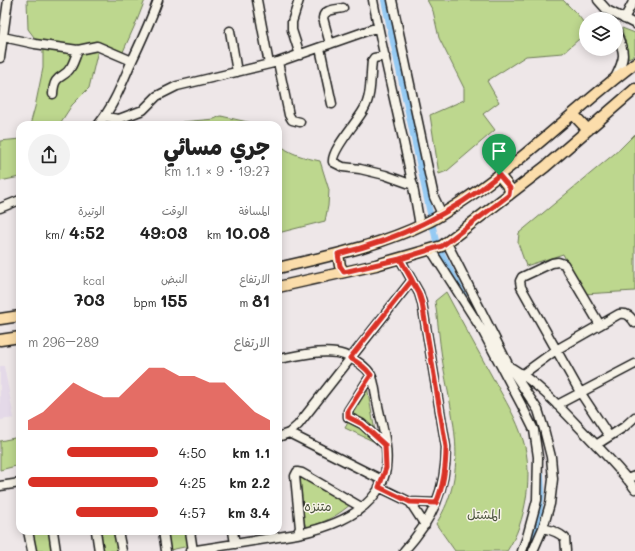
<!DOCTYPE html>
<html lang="ar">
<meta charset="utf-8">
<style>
:root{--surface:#fff;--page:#f2f2f2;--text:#222;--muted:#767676;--accent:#d93025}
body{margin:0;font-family:Mali,"Playpen Sans Arabic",sans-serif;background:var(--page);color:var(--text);direction:rtl;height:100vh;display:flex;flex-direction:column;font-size:15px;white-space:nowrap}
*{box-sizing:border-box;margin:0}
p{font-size:13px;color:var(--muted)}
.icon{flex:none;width:22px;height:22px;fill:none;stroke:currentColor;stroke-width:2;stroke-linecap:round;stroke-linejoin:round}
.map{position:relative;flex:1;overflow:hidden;direction:ltr}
.side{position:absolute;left:16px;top:121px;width:266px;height:414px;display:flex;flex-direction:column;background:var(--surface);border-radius:12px;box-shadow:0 2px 10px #0003;direction:rtl}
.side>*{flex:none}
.controls{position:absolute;left:579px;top:12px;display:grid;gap:8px}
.controls a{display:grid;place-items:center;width:44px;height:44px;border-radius:50%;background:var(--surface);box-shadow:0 2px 10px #0003;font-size:20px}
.pin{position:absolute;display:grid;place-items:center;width:34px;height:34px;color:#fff;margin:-41px -17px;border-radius:50% 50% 50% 0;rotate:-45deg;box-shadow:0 0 4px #0007}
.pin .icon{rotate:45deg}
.round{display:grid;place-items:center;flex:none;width:42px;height:42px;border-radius:21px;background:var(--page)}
.headline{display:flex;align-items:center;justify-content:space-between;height:68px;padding:0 12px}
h1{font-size:22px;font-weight:800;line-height:30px}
.metrics{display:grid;grid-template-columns:repeat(3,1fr);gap:6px;height:68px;padding:4px 12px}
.metrics div{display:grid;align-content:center}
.metrics b{font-size:17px;font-weight:800}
.metrics small{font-size:11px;font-weight:400}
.metrics p{font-size:11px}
.chart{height:112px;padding:8px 12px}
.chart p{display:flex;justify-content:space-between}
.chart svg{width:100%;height:72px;margin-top:4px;fill:var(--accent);opacity:.7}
ul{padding:0 12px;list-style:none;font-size:13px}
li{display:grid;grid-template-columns:64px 48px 1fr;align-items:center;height:30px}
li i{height:10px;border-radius:5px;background:var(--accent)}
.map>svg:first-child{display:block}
</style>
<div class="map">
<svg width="635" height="551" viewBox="0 0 635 551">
<rect width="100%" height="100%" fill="#eee7e8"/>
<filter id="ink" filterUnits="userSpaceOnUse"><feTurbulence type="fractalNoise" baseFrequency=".025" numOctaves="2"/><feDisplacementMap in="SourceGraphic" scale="8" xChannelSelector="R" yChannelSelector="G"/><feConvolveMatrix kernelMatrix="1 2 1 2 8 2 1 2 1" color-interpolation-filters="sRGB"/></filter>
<g filter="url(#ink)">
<path fill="#e4d9e8" d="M0,366H4L14,418L0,420Z"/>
<path fill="#bdd78e" stroke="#6c7a55" d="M27,0H145L138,18L122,54L98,50L89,88L72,105L59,125H30L35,107L43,68V49L28,29Z
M427,0H563C572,10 586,19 586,33L563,53L526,56L487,81L499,102L483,114L495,130L447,171L439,174L430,115L464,100V88L439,38L433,11Z
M622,28L635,33V55L628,58Z
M221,116L252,123L256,125H180L182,122L214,119Z
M635,134V291L584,294L563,254L526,266L518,243L519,233L620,149Z
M20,139V177L0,181V141Z
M278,143C288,154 306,158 320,161L329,190L328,206L325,221L278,233Z
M446,292C462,322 478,351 494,380C505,400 517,419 523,440C534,473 526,523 507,551H455L436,524C471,469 451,416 442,358C439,339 438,320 435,301Z
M367,386L377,443L345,428Z
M19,437L20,465L0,470V441Z
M298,476L352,503C339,515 325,522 309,527L305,525L296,482Z
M31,531H49L53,551H34Z
M99,531H115L119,551H103Z
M166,531H186L189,546L170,550Z"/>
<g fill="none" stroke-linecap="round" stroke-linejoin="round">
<path stroke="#95caf3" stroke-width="6" d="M384,0L436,241L443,256L464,296
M527,551L537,525L542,492L541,475"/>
<defs>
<path id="minor" d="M257,0L269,64
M299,0L292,22V30L300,55
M373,0C387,76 408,150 420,226
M392,0L434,197L442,214
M598,0L607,10L635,24
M624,19L634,0
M230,31L237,72
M3,37L35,44L78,50L97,46L132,61
M330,44L323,18C324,9 335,10 343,8
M320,48L332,104
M385,56L374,58L372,61C370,76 372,95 364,109C358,121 331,150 333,162L343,167L360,169L385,175L413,185
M0,58L8,0
M278,62L289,115L292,120L300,122
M615,78C626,56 625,54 616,32
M53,94C54,72 64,80 71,67C74,62 76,55 78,50
M105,117L119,119L143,110L157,96L177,86L278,62L378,27
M98,125C113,107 121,86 130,65C140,44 150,22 158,0
M0,208L20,200
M447,243L509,366L538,410L544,429L551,457L553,479L550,504L543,528L533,551
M431,250L482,330L522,406L534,430L538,457L537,500L527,537L522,551
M400,259L419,293L422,303L446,447C446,490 433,519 404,551
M600,325L564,264L558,262L552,263L522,277L520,281L521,287L580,392L609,436
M278,359C297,356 326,348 344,355C354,359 365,365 371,375C375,382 375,393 377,401C381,422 389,446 386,467C386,473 383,480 381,485C365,515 328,528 297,534
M512,368C537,383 557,404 577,425C597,446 618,466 635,489
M523,374L556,350L619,314C628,313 630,316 635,323
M371,375L348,411V417L362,424L385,445
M557,405L635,364
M289,433L382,480
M278,437L289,433L298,425L412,280
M596,445L624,427L635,417
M627,479L635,476
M0,486L20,483
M379,487L410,502L436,503
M410,502L425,525
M543,528C552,530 558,532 565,538L566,551
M28,531L32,551
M53,531L56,551
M96,531L99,551
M118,531L122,551
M163,531L166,551
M190,531L193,551
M233,531L235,544
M190,551L297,534L300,528L295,476L297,472L302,473L361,507"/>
<path id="major" d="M573,114L588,130
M499,175L510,189L509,195
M338,254L340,266L344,272
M278,268C328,256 379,246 426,223C436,219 445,212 455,206C520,165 574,109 635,63
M278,287L376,265L442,246L545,167L635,89
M0,319L20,316
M0,340L20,337"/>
</defs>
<use href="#minor" stroke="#1c1c1c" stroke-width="11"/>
<use href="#major" stroke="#1c1c1c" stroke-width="13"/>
<use href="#minor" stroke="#f7f3e8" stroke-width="8"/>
<use href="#major" stroke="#fbddab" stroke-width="10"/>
</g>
</g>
<g fill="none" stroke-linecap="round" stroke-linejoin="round" filter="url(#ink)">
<defs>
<path id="route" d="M499,175L510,188L509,195L442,246L400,259L412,280L350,358C358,362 365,367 371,375L348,410V417L362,424L385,445L386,468L379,487L410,502L436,503C444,485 446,467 446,447L422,303L419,293L400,259L344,272L340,266L338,254C397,240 453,213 499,175"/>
</defs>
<use href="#route" stroke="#fff" stroke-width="8"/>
<use href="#route" stroke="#d93025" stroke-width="5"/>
</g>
<g text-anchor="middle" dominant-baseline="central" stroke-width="3" stroke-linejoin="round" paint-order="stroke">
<g font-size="13" fill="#4c543e" stroke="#f7f3e8">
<text x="318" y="505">متنزه</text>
<text x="484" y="513">المشتل</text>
</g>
</g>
</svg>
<div class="controls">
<a><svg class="icon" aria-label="layers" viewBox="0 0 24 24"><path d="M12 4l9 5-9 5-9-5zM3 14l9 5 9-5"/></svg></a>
</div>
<div class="pin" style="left:499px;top:175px;background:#1e9e55"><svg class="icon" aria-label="arrive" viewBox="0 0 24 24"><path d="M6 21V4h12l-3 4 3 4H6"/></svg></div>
<section class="side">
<div class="headline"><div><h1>جري مسائي</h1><p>19:27 · 9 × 1.1 km</p></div><a class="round"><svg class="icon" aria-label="share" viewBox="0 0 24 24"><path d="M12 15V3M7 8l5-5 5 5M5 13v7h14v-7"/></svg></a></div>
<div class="metrics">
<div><p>المسافة</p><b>10.08<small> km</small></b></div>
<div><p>الوقت</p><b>49:03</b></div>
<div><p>الوتيرة</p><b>4:52<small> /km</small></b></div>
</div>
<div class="metrics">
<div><p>الارتفاع</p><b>81<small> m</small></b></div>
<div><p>النبض</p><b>155<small> bpm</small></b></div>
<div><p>kcal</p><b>703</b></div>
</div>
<div class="chart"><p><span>الارتفاع</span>289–296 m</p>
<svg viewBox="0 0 160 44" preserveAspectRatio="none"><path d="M0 44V38L10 33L20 24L30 15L40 20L50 24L60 24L70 15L80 6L90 6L100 11L110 11L120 15L130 15L140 24L150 33L160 38V44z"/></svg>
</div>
<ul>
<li><b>1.1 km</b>4:50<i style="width:70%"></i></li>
<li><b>2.2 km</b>4:25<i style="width:100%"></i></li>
<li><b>3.4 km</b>4:57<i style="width:63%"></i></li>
</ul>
</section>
</div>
